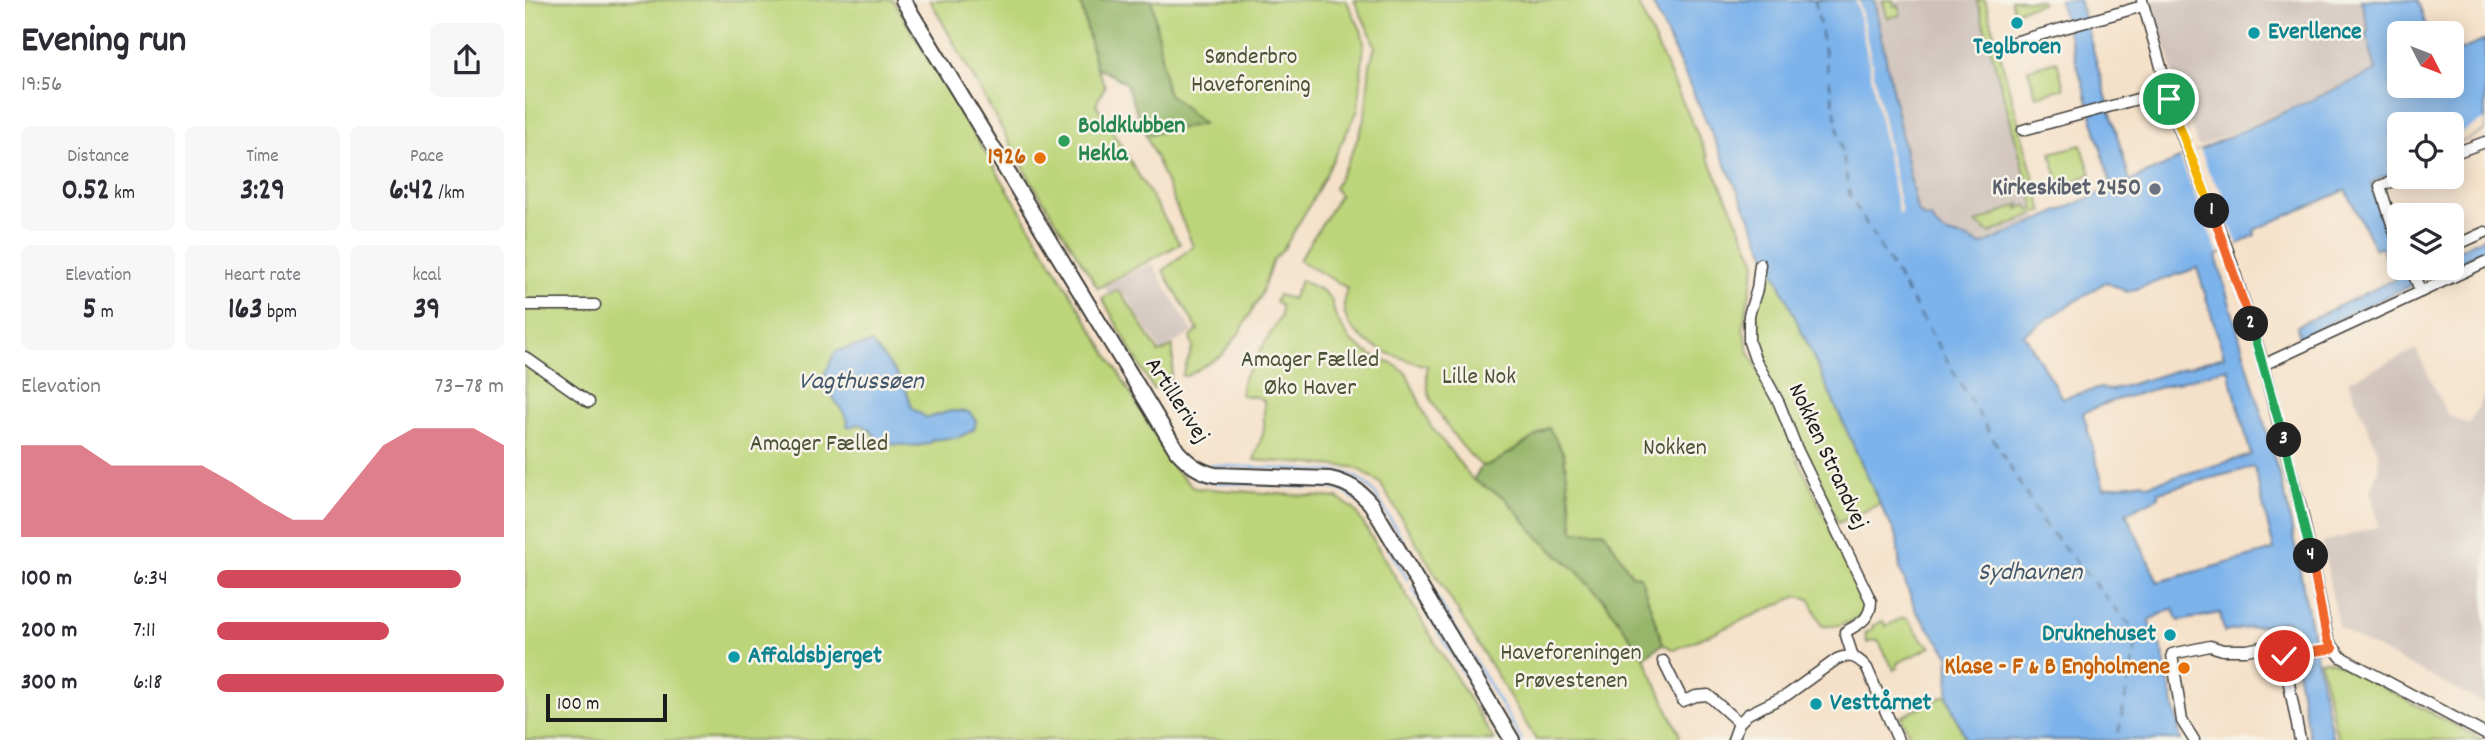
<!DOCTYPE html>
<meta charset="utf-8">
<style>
:root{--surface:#fff;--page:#f7f7f7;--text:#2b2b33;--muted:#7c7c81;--accent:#d1495b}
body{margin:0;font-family:Dekko,sans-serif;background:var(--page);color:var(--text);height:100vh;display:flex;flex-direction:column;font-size:26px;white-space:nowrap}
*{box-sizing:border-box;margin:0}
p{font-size:23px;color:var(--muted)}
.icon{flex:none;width:38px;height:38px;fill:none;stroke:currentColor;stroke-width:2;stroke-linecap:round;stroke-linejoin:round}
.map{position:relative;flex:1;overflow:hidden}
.sheet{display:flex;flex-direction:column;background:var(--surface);width:525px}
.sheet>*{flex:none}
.needle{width:46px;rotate:132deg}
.controls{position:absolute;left:1862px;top:21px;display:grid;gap:14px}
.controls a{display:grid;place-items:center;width:77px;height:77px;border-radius:10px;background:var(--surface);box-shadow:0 4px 18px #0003;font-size:35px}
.scale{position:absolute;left:21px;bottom:18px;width:121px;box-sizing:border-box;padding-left:7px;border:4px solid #1c1c1c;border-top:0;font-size:19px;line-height:24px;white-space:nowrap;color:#1c1c1c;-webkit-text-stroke:5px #f7f3e8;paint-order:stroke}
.pin{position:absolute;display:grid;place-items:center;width:60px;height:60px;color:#fff;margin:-30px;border:4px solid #fff;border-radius:50%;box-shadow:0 2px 7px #0007}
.km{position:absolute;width:35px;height:35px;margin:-18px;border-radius:50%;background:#222;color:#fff;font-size:19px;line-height:35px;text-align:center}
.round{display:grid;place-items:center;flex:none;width:74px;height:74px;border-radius:10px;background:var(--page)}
.summary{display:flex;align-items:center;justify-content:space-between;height:119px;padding:0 21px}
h1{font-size:38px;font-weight:700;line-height:52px}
.metrics{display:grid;grid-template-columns:repeat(3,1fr);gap:10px;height:119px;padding:7px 21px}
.metrics div{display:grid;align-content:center;border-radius:10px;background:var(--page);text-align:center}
.metrics b{font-size:30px;font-weight:700}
.metrics small{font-size:19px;font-weight:400}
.metrics p{font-size:19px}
.chart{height:196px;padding:14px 21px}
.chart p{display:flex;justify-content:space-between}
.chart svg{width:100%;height:126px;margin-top:7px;fill:var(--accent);opacity:.7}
ul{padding:0 21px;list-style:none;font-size:23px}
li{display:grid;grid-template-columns:112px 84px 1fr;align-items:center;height:52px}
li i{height:18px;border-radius:9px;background:var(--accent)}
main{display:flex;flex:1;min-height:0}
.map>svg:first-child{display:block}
</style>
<main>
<section class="sheet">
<div class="summary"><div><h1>Evening run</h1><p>19:56</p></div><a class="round"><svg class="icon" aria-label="share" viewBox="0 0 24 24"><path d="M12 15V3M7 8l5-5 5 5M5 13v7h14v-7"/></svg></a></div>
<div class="metrics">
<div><p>Distance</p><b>0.52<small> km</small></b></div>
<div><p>Time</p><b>3:29</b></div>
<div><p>Pace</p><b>6:42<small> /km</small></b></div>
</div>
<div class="metrics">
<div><p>Elevation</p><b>5<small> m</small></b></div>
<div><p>Heart rate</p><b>163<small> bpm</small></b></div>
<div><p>kcal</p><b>39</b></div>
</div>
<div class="chart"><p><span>Elevation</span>73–78 m</p>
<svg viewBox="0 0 160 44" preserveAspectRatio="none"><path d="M0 44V12L10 12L20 12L30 19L40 19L50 19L60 19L70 25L80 32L90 38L100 38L110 25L120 12L130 6L140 6L150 6L160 12V44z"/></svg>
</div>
<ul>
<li><b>100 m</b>6:34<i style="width:85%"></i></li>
<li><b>200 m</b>7:11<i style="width:60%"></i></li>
<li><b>300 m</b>6:18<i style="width:100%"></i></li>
</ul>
</section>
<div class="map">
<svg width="1960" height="740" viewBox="0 0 1960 740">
<rect width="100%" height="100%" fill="#f7f3e8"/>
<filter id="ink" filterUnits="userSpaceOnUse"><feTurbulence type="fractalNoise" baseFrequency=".0143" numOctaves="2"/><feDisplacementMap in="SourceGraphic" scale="14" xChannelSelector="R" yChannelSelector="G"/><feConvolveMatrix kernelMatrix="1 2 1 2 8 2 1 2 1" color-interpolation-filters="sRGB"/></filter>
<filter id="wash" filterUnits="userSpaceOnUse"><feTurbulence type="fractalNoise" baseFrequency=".00686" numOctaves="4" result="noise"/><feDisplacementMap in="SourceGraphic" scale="28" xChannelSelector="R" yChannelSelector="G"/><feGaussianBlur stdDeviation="1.57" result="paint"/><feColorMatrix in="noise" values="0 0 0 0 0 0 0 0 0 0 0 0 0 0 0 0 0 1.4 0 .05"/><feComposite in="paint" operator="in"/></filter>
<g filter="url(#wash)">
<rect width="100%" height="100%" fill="#f5e1c9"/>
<path fill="#cec1ba" d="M1349,0H1452L1513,220L1457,245L1443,238L1423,235L1413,229L1406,218L1392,212Z
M1627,0H1836L1844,31L1841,33L1852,70L1673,147L1652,86Z
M627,264L668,332L636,351L606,303L594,288L583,294L579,286Z
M1891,349L1922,414L1944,425L1960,394V704L1831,638L1813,626L1797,543L1854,526L1845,491L1853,470L1854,454L1823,381Z"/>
<path fill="#bdd57a" stroke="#6c784b" stroke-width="2" d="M0,0H368L592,370L651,471L669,488L813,498L830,510L969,740H0Z
M405,0H555L571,67L580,86L571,104L655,244L573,288L505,179Z
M627,0H821L836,30L839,42L833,110L791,194L758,250L748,260L735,297L715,332L697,355L662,376H657L668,347L665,338L673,330L638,271L668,246L621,135L677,123L642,93Z
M829,0H1111L1231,262L1218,327L1224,352L1249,401L1269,451L1341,602C1337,622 1315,627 1297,626L1285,599L1273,596L1149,650L1138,644L1115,576L1107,575L1079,532L1049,533L1039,454L1023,428L967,464L957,466C940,453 916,420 906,399C901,389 902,377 902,366C867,356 804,338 822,288L774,260L815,195L809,188L828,151L838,123L841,109L845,65L850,47L846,35Z
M1358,0H1368L1369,6L1374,5L1376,15L1362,18Z
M1452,0H1460L1518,212L1511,213L1465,233L1451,223L1495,204L1493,209L1502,205L1505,211L1510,209Z
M1486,0H1516L1517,3L1489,11Z
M1532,61L1539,88L1511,96L1503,69Z
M1556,145L1566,174L1534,188L1535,186L1526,153Z
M1240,265L1250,272L1355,504L1313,523L1237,364C1234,356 1229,346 1228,337C1225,312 1239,289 1240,265Z
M776,280L798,291L806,299L811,318L826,341L848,356L872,366L881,373L905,425L948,480L980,498L1027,550L1051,570L1079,600L1119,657L1155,735L1151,740H1011L855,483L835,470L827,467L729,460L739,430V401L732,397L716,395L717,381L756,316V306L750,302L753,295L767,299Z
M593,290L610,313L634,353L648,346V365L645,382L628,389L577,298Z
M1377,618L1383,619L1397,639L1406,647L1372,663L1373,668L1369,670L1354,642L1350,640L1342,643L1340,633L1348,629L1347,626L1358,621L1361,626Z
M1795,661H1807L1958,740H1813Z
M1421,695L1441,740H1387L1376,717Z"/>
<path fill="#96b66a" stroke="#596943" stroke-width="2" d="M555,0H627L642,92L678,124L621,135L600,82L571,67Z
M1024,428L1039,454L1049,532L1079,531L1107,575L1115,576L1138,644L1119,657L1079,600L1051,570L1015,539L980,498L948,480L957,466L967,464Z"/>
<path fill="#7db3eb" stroke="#4c6884" stroke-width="2" fill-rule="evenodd" d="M1126,0H1349L1392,211L1399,217L1406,218C1414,234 1425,235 1440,238C1446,239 1451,244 1457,245L1587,188L1534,0H1554L1605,181L1851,71L1841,32L1844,31L1836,0H1893L1903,33H1874V86H1927V54L1960,40V130L1927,146V124H1874V170L1846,183L1859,227L1879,275L1894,268H1922L1774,338L1772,326L1870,279L1856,247L1850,249L1821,190L1729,230L1730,235L1691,256L1761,499L1808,740H1785L1763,621L1699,632L1695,613L1654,621L1648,608L1624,620L1638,653L1656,740H1441L1423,697L1424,655L1391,611L1375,569L1372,537L1355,504ZM1672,268L1699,356L1587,390L1576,388L1537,398L1499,334L1581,282L1602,292ZM1703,368L1726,455L1622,485L1618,482L1579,488L1558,413L1584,402ZM1729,467L1749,550L1633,582L1601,513L1634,497L1633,492Z
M1960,237V250L1927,265V253Z
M346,343C362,361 382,383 387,408L402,418L426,411L444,412L451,421L449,430L434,437L406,440L405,443C394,448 370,444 356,443L344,429L335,424L324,427L322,425L323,420L300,385V372C305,366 306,357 311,352C317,347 336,347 346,343Z"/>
<path fill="#f5e1c9" d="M1331,0H1334L1377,213L1374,214Z
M1960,119V130L1927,146V138Z
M1675,149L1685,175L1698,193L1701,216L1713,245L1693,254L1655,158Z"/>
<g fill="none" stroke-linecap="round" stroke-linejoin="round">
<path stroke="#7db3eb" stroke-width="2.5" d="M685,465L815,472C832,475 840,482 851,495L895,570
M669,478L685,482L815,489L833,501L840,509L883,580
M902,581L997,740
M887,587L978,740"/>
<path stroke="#43586f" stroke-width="2" stroke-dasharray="9 7" stroke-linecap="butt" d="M1290,0L1325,196L1518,523L1613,635L1592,740"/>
</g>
</g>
<g filter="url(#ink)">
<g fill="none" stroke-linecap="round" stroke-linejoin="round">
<defs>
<path id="street" d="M1617,0L1652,123L1703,251L1734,350L1778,516L1803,640L1816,657L1960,734
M1475,46L1618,6
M1498,130L1642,91
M1927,154L1960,142
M1874,246L1855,186L1880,177
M1927,247L1960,232
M1235,264L1232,289L1224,315V342L1230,359L1254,403L1272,449L1346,601C1346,619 1334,624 1320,632L1328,657
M1883,268L1887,271L1896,292
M0,305H70
M0,357L64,402
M1738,365L1960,262
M1758,656L1808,649
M1138,661L1158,701L1171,696L1183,695L1214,723
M1208,740L1214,723L1223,714L1262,695L1312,659C1325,653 1334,658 1342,668L1373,740
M1669,740L1657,721L1647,654L1685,646L1698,650H1722L1756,643L1775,740"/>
<path id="secondary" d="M378,0L652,451C664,464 673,471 690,475L805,479C823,483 834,490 846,504L987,740"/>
</defs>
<use href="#street" stroke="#3d3a36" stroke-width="13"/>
<use href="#secondary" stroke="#3d3a36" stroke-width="18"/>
<use href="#street" stroke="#fff" stroke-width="10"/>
<use href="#secondary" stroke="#fff" stroke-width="14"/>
</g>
</g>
<g fill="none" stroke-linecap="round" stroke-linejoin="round" filter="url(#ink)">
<defs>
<path id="split-1" d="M1644,99L1687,211"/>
<path id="split-2" d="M1687,211L1726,324"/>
<path id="split-3" d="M1726,324L1759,440"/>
<path id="split-4" d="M1759,440L1786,556"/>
<path id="split-5" d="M1784,652L1808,649L1802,640L1800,630L1786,556"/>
<path id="split-6" d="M1759,656L1784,652"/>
</defs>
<use href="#split-1" stroke="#fff" stroke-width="14"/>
<use href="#split-2" stroke="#fff" stroke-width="14"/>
<use href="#split-3" stroke="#fff" stroke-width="14"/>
<use href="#split-4" stroke="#fff" stroke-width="14"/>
<use href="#split-5" stroke="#fff" stroke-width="14"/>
<use href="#split-6" stroke="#fff" stroke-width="14"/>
<use href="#split-1" stroke="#f5b400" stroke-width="9"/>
<use href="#split-2" stroke="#f0652b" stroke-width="9"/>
<use href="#split-3" stroke="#22a559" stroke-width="9"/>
<use href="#split-4" stroke="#22a559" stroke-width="9"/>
<use href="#split-5" stroke="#f0652b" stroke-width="9"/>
<use href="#split-6" stroke="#f5b400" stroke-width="9"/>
</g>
<g fill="#0f9aa8" stroke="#f7f3e8" stroke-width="2.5">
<circle cx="1492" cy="23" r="7"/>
<circle cx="1729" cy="33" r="7"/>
<circle cx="1645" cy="635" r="7"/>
<circle cx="209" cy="657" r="7"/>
<circle cx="1291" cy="704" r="7"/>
</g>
<circle fill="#2e9e5b" stroke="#f7f3e8" stroke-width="2.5" cx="539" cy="141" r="7"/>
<g fill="#e8710a" stroke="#f7f3e8" stroke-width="2.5">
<circle cx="515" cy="158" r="7"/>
<circle cx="1659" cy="668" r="7"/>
</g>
<circle fill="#6b7280" stroke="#f7f3e8" stroke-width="2.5" cx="1630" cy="189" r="7"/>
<g text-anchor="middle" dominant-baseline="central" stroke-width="5" stroke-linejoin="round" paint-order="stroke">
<g font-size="24" font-weight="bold" fill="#0d838f" stroke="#f7f3e8" text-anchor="start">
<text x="1743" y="33">Everllence</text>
<text x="1492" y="48" text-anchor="middle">Teglbroen</text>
<text x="1631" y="635" text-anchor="end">Druknehuset</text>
<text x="223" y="657">Affaldsbjerget</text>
<text x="1305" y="704">Vesttårnet</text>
</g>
<g font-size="24" fill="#4c5438" stroke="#f7f3e8">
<text x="726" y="58">Sønderbro<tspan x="726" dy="28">Haveforening</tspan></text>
<text x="785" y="361">Amager Fælled<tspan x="785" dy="28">Øko Haver</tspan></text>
<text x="954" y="378">Lille Nok</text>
<text x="294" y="445">Amager Fælled</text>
<text x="1150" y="449">Nokken</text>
<text x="1046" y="654">Haveforeningen<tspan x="1046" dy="28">Prøvestenen</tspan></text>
</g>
<g font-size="24" font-weight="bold" fill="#27864d" stroke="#f7f3e8" text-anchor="start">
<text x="553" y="127">Boldklubben<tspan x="553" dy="28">Hekla</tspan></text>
</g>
<g font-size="24" font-weight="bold" fill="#c56008" stroke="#f7f3e8" text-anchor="end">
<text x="501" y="158">1926</text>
<text x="1645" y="668">Klase - F &amp; B Engholmene</text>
</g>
<g font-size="24" font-weight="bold" fill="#5b616d" stroke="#f7f3e8" text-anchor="end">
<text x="1616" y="189">Kirkeskibet 2450</text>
</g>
<g font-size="24" fill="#1c1c1c" stroke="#f7f3e8">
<text transform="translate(651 401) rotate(57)">Artillerivej</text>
<text transform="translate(1302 457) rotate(65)">Nokken Strandvej</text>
</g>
<g font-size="26" font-style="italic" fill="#43586f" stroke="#f7f3e8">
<text x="336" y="382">Vagthussøen</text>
<text x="1505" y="573">Sydhavnen</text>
</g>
</g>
</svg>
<div class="controls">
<a><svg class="needle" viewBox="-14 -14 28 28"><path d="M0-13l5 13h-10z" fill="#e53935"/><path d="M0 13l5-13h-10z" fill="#7c7c81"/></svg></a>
<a><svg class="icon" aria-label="locate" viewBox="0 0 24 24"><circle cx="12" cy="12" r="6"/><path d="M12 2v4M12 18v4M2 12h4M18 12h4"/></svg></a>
<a><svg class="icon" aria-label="layers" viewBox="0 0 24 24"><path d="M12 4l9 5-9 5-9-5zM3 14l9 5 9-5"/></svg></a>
</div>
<div class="scale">100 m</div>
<div class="pin" style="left:1644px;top:99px;background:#1e9e55"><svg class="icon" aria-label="arrive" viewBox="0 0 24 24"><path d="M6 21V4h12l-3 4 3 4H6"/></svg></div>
<div class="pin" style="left:1759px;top:656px;background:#d93025"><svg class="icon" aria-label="check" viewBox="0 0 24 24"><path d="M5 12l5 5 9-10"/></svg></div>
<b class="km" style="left:1687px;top:211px">1</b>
<b class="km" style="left:1726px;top:324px">2</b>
<b class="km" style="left:1759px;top:440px">3</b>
<b class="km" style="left:1786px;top:556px">4</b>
</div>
</main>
